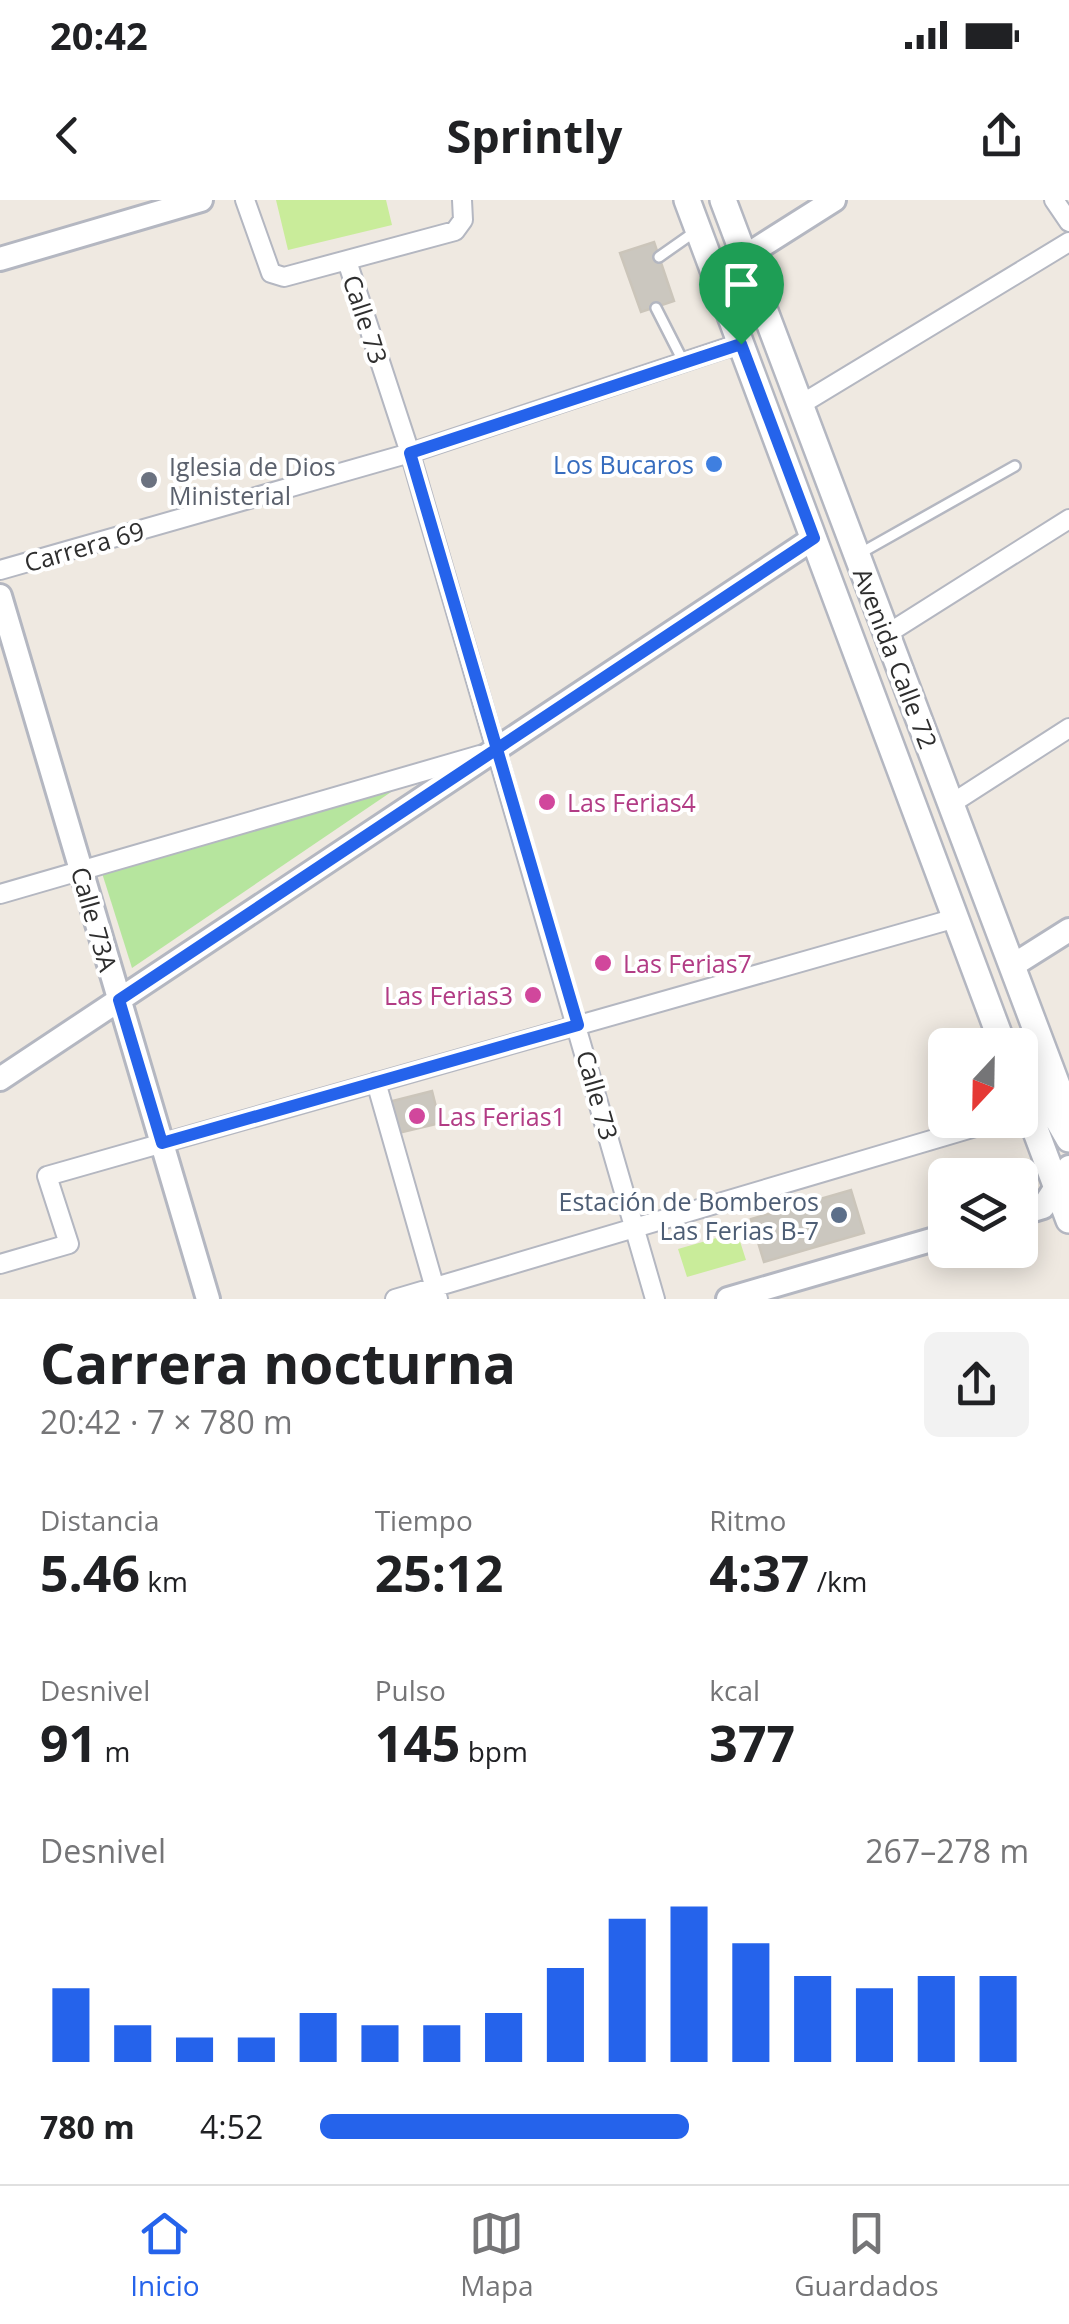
<!DOCTYPE html>
<html lang="es">
<meta charset="utf-8">
<style>
:root{--surface:#fff;--page:#f2f2f2;--text:#202124;--muted:#757577;--line:#e0e0e0;--accent:#2563eb}
body{margin:0;font-family:"Open Sans",sans-serif;background:var(--page);color:var(--text);height:100vh;display:flex;flex-direction:column;font-size:38px;white-space:nowrap}
*{box-sizing:border-box;margin:0}
p{font-size:32px;color:var(--muted)}
.icon{flex:none;width:55px;height:55px;fill:none;stroke:currentColor;stroke-width:2;stroke-linecap:round;stroke-linejoin:round}
.map{position:relative;height:1099px;overflow:hidden}
.drawer{display:flex;flex-direction:column;background:var(--surface);flex:1}
.drawer>*{flex:none}
.needle{width:65px;rotate:202deg}
.controls{position:absolute;left:928px;top:828px;display:grid;gap:20px}
.controls a{display:grid;place-items:center;width:110px;height:110px;border-radius:15px;background:var(--surface);box-shadow:0 5px 25px #0003;font-size:50px}
.pin{position:absolute;display:grid;place-items:center;width:85px;height:85px;color:#fff;margin:-102px -42px;border-radius:50% 50% 50% 0;rotate:-45deg;box-shadow:0 0 10px #0007}
.pin .icon{rotate:45deg}
.round{display:grid;place-items:center;flex:none;width:105px;height:105px;border-radius:15px;background:var(--page)}
.overview{display:flex;align-items:center;justify-content:space-between;height:170px;padding:0 40px}
h1{font-size:55px;font-weight:700;line-height:75px}
.figures{display:grid;grid-template-columns:repeat(3,1fr);gap:15px;height:170px;padding:10px 40px}
.figures div{display:grid;align-content:center}
.figures b{font-size:50px;font-weight:700}
.figures small{font-size:28px;font-weight:400}
.figures p{font-size:28px}
.chart{height:280px;padding:20px 40px}
.chart p{display:flex;justify-content:space-between}
.chart svg{width:100%;height:180px;margin-top:10px;stroke:var(--accent);stroke-width:6}
ul{padding:0 40px;list-style:none;font-size:32px}
li{display:grid;grid-template-columns:160px 120px 1fr;align-items:center;height:75px}
li i{height:25px;border-radius:12px;background:var(--accent)}
.status{display:flex;justify-content:space-between;align-items:center;height:70px;padding:0 50px;background:var(--surface);direction:ltr}
.status svg{height:28px;fill:currentColor}
header{display:flex;justify-content:space-between;align-items:center;height:130px;padding:0 40px;background:var(--surface);font-size:45px;font-weight:700}
.tab-bar{display:flex;justify-content:space-around;align-items:center;height:140px;border-top:2px solid var(--line);background:var(--surface);font-size:28px;color:var(--muted)}
.tab-bar a{display:grid;justify-items:center;gap:5px}
.tab-bar .active{color:var(--accent)}
.map>svg:first-child{display:block}
</style>
<div class="status"><b>20:42</b><svg viewBox="0 0 49 12"><path d="M0 12V9h3v3zM5 12V6h3v6zM10 12V3h3v9zM15 12V0h3v12zM26 1h20v11H26zM47 4h2v5h-2z"/></svg></div>
<header><svg class="icon" aria-label="back" viewBox="0 0 24 24"><path d="M15 5l-7 7 7 7"/></svg>Sprintly<svg class="icon" aria-label="share" viewBox="0 0 24 24"><path d="M12 15V3M7 8l5-5 5 5M5 13v7h14v-7"/></svg></header>
<div class="map">
<svg width="1069" height="1099" viewBox="0 0 1069 1099">
<rect width="100%" height="100%" fill="#efe9e1"/>
<path fill="#b6e59e" d="M394,590L132,768L102,673Z"/>
<path fill="#c9ec9a" d="M276,0H386L392,25L288,50Z
M737,1032L746,1060L687,1077L678,1049Z"/>
<path fill="#cbc7bf" stroke="#cbc5ba" stroke-width="2.5" d="M654,42L674,101L641,112L620,53Z
M432,891L440,923L394,934L385,903Z
M851,990L864,1033L764,1062L751,1019Z"/>
<g fill="none" stroke-linecap="round" stroke-linejoin="round">
<defs>
<path id="service" d="M659,57L696,31
M656,108L683,161
M859,354L1015,266"/>
<path id="minor" d="M245,0L271,73L284,77L455,31L463,20L462,0
M1054,0L1069,22
M347,61L410,253L655,1099
M800,205L1069,42
M0,370L410,253L741,143
M887,434L1069,319
M951,604L1069,528
M0,694L480,555
M376,882L438,1099
M0,1064L69,1044L47,976L956,718
M395,1099L999,920"/>
<path id="tertiary" d="M744,57L834,0
M0,59L201,0
M0,396L208,1099
M1012,766L1069,730
M0,879L814,338
M1020,1014L1043,1007L1069,967
M728,1099L945,1036"/>
<path id="secondary" d="M687,0L1003,845
M723,0L1069,917
M1020,854L1069,939
M1020,889L1069,1020"/>
</defs>
<use href="#service" stroke="#b4b7c1" stroke-width="14"/>
<use href="#minor" stroke="#b4b7c1" stroke-width="22"/>
<use href="#tertiary" stroke="#b4b7c1" stroke-width="28"/>
<use href="#secondary" stroke="#b4b7c1" stroke-width="30"/>
<use href="#service" stroke="#fff" stroke-width="9"/>
<use href="#minor" stroke="#fff" stroke-width="18"/>
<use href="#tertiary" stroke="#fff" stroke-width="22"/>
<use href="#secondary" stroke="#fff" stroke-width="25"/>
</g>
<g fill="none" stroke-linecap="round" stroke-linejoin="round">
<defs>
<path id="route" d="M741,144L410,253L578,825L162,943L119,800C351,646 582,491 814,338L741,144"/>
</defs>
<use href="#route" stroke="#fff" stroke-width="20"/>
<use href="#route" stroke="#2563eb" stroke-width="12"/>
</g>
<circle fill="#3f7fe0" stroke="#fff" stroke-width="4" cx="714" cy="264" r="10"/>
<circle fill="#6b7280" stroke="#fff" stroke-width="4" cx="149" cy="280" r="10"/>
<g fill="#d1479c" stroke="#fff" stroke-width="4">
<circle cx="547" cy="602" r="10"/>
<circle cx="603" cy="763" r="10"/>
<circle cx="533" cy="795" r="10"/>
<circle cx="417" cy="916" r="10"/>
</g>
<circle fill="#5c6f8a" stroke="#fff" stroke-width="4" cx="839" cy="1015" r="10"/>
<g text-anchor="middle" dominant-baseline="central" stroke-width="8" stroke-linejoin="round" paint-order="stroke">
<g font-size="25" fill="#2e2e2e" stroke="#fff">
<text transform="translate(366 119) rotate(72)">Calle 73</text>
<text transform="translate(84 346) rotate(-16)">Carrera 69</text>
<text transform="translate(896 458) rotate(69)">Avenida Calle 72</text>
<text transform="translate(95 719) rotate(74)">Calle 73A</text>
<text transform="translate(598 895) rotate(74)">Calle 73</text>
</g>
<g font-size="25" fill="#366cbe" stroke="#fff" text-anchor="end">
<text x="694" y="264">Los Bucaros</text>
</g>
<g font-size="25" fill="#5b616d" stroke="#fff" text-anchor="start">
<text x="169" y="266">Iglesia de Dios<tspan x="169" dy="29">Ministerial</tspan></text>
</g>
<g font-size="25" fill="#b23c85" stroke="#fff" text-anchor="start">
<text x="567" y="602">Las Ferias4</text>
<text x="623" y="763">Las Ferias7</text>
<text x="513" y="795" text-anchor="end">Las Ferias3</text>
<text x="437" y="916">Las Ferias1</text>
</g>
<g font-size="25" fill="#4e5e75" stroke="#fff" text-anchor="end">
<text x="819" y="1001">Estación de Bomberos<tspan x="819" dy="29">Las Ferias B-7</tspan></text>
</g>
</g>
</svg>
<div class="controls">
<a><svg class="needle" viewBox="-14 -14 28 28"><path d="M0-13l5 13h-10z" fill="#e53935"/><path d="M0 13l5-13h-10z" fill="#757577"/></svg></a>
<a><svg class="icon" aria-label="layers" viewBox="0 0 24 24"><path d="M12 4l9 5-9 5-9-5zM3 14l9 5 9-5"/></svg></a>
</div>
<div class="pin" style="left:741px;top:144px;background:#1e9e55"><svg class="icon" aria-label="arrive" viewBox="0 0 24 24"><path d="M6 21V4h12l-3 4 3 4H6"/></svg></div>
</div>
<section class="drawer">
<div class="overview"><div><h1>Carrera nocturna</h1><p>20:42 · 7 × 780 m</p></div><a class="round"><svg class="icon" aria-label="share" viewBox="0 0 24 24"><path d="M12 15V3M7 8l5-5 5 5M5 13v7h14v-7"/></svg></a></div>
<div class="figures">
<div><p>Distancia</p><b>5.46<small> km</small></b></div>
<div><p>Tiempo</p><b>25:12</b></div>
<div><p>Ritmo</p><b>4:37<small> /km</small></b></div>
</div>
<div class="figures">
<div><p>Desnivel</p><b>91<small> m</small></b></div>
<div><p>Pulso</p><b>145<small> bpm</small></b></div>
<div><p>kcal</p><b>377</b></div>
</div>
<div class="chart"><p><span>Desnivel</span>267–278 m</p>
<svg viewBox="0 0 160 44" preserveAspectRatio="none"><path d="M5 44V26M15 44V35M25 44V38M35 44V38M45 44V32M55 44V35M65 44V35M75 44V32M85 44V21M95 44V9M105 44V6M115 44V15M125 44V23M135 44V26M145 44V23M155 44V23"/></svg>
</div>
<ul>
<li><b>780 m</b>4:52<i style="width:52%"></i></li>
</ul>
</section>
<nav class="tab-bar">
<a class="active"><svg class="icon" aria-label="home" viewBox="0 0 24 24"><path d="M3 11l9-7 9 7M6 9v11h12V9"/></svg>Inicio</a>
<a><svg class="icon" aria-label="map" viewBox="0 0 24 24"><path d="M3 6l6-2 6 2 6-2v14l-6 2-6-2-6 2zM9 4v14M15 6v14"/></svg>Mapa</a>
<a><svg class="icon" aria-label="saved" viewBox="0 0 24 24"><path d="M7 4h10v16l-5-4-5 4z"/></svg>Guardados</a>
</nav>
